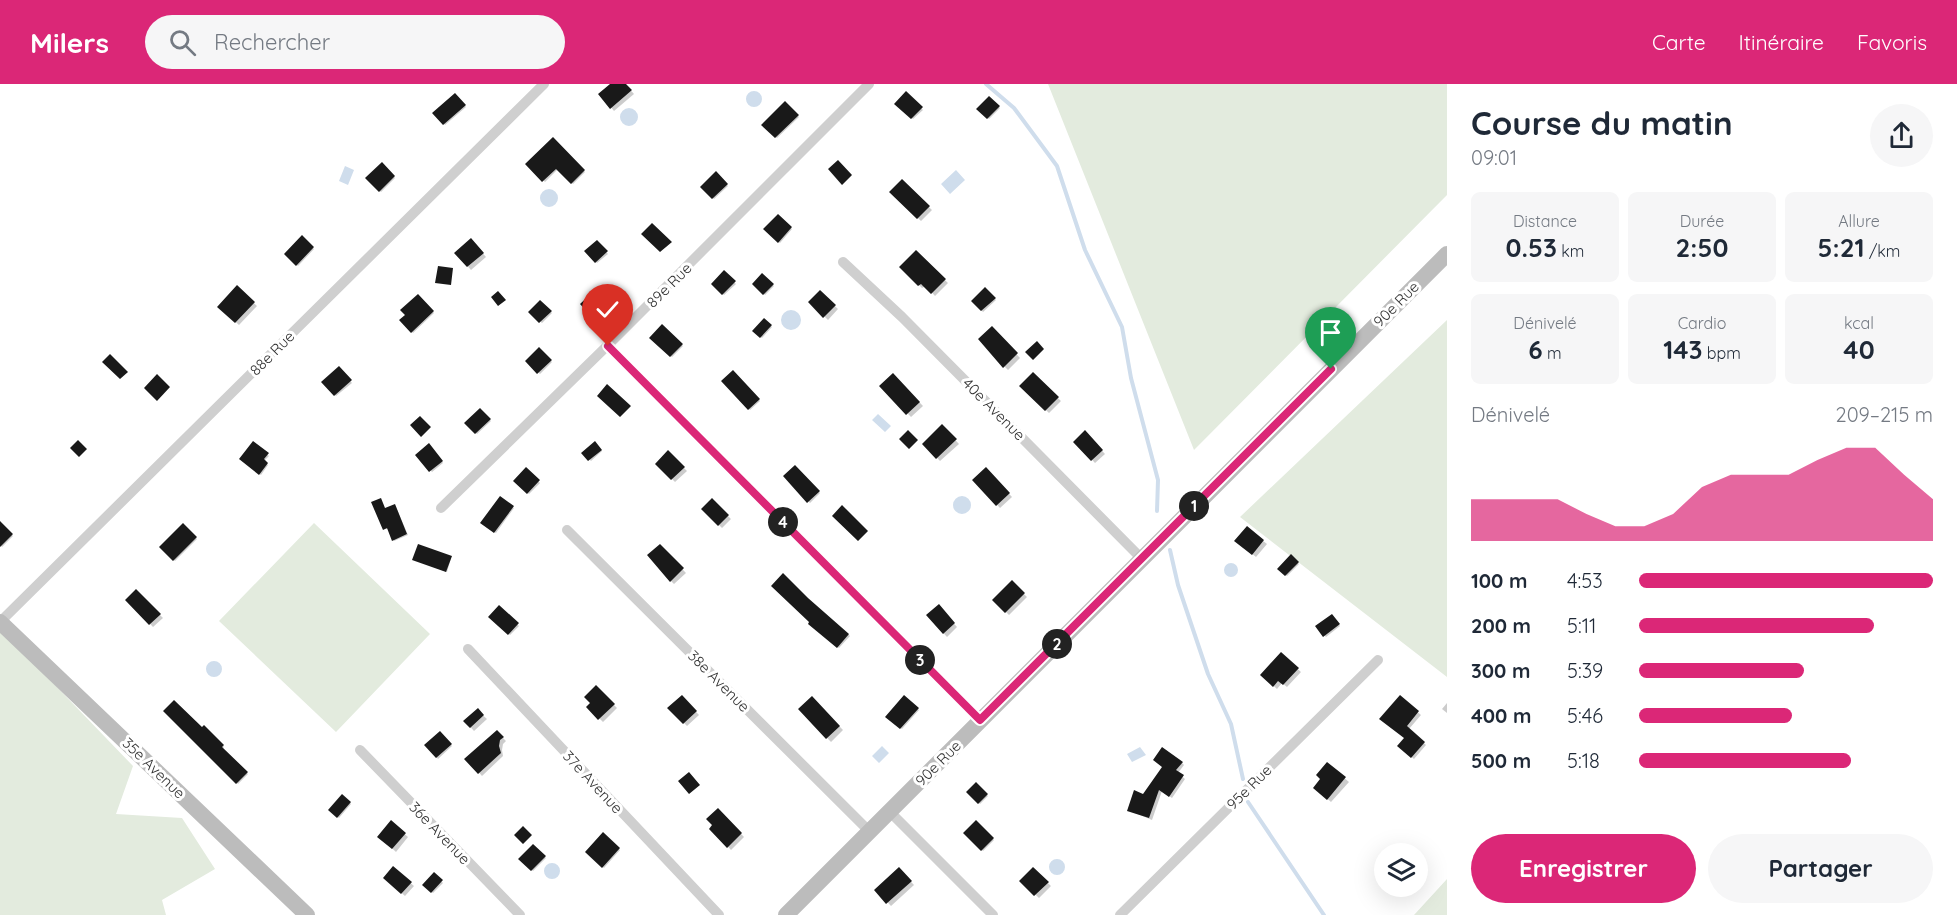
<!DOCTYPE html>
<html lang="fr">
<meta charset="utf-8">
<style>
:root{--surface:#fff;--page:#f6f6f7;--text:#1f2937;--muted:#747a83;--accent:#db2777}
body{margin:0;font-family:Quicksand,sans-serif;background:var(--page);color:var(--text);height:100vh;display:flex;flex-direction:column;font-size:22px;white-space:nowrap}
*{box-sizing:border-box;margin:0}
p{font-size:20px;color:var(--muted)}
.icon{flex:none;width:33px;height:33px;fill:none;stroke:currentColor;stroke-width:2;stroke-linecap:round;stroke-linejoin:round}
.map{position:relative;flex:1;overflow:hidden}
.details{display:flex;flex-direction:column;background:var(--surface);width:510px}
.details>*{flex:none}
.tools{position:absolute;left:1374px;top:759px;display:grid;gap:12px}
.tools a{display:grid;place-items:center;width:54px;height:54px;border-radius:50%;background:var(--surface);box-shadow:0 6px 24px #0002;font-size:30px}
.pin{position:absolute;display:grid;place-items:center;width:51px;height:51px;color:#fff;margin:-62px -26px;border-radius:50% 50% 50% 0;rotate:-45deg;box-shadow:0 0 6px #0007}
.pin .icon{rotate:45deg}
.km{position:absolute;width:30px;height:30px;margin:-15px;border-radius:50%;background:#222;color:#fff;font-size:16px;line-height:30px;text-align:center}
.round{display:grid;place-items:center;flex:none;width:63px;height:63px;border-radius:32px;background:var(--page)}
.headline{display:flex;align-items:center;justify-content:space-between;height:102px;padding:0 24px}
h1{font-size:33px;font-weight:700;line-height:45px}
.metrics{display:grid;grid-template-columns:repeat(3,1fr);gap:9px;height:102px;padding:6px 24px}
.metrics div{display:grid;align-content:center;border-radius:9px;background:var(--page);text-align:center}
.metrics b{font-size:26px;font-weight:700}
.metrics small{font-size:16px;font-weight:400}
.metrics p{font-size:16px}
.chart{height:168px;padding:12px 24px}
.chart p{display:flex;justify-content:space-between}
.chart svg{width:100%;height:108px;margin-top:6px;fill:var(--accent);opacity:.7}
.primary-button{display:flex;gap:12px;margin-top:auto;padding:12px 24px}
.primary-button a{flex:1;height:69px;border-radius:36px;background:var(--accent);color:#fff;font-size:24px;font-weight:700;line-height:69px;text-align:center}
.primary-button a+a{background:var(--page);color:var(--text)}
ul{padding:0 24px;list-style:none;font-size:20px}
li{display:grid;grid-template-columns:96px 72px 1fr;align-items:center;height:45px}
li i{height:15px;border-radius:8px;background:var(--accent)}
header{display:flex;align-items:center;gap:36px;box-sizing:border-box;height:84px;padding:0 30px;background:var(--accent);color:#fff}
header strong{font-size:28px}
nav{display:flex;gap:33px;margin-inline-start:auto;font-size:21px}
.search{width:420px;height:54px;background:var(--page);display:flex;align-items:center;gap:15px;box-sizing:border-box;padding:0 21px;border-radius:33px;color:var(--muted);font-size:22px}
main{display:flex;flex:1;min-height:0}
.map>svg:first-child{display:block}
</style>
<header>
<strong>Milers</strong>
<div class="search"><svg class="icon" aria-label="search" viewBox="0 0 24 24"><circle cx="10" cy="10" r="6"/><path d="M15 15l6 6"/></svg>Rechercher</div>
<nav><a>Carte</a><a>Itinéraire</a><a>Favoris</a></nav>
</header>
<main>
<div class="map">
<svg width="1447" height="831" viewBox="0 0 1447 831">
<rect width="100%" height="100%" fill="#fff"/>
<path fill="#e3ebde" d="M1048,0H1447V111L1194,366Z
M1447,236V593L1240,433Z
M314,439L430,550L336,648L219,537Z
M0,544L133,682L116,730L182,734L215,785L162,816L166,831H0Z
M1447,795V831H1414Z"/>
<path fill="#cfddec" d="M746 15a8 8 0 1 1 16 0a8 8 0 1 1-16 0Z
M620 33a9 9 0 1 1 18 0a9 9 0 1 1-18 0Z
M345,82L354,86L348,101L339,97Z
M956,86L965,96L950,110L941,100Z
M540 114a9 9 0 1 1 18 0a9 9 0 1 1-18 0Z
M781 236a10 10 0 1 1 20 0a10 10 0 1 1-20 0Z
M878,330L891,342L885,348L872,336Z
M953 421a9 9 0 1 1 18 0a9 9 0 1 1-18 0Z
M1224 486a7 7 0 1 1 14 0a7 7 0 1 1-14 0Z
M206 585a8 8 0 1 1 16 0a8 8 0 1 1-16 0Z
M882,662L889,669L879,679L872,672Z
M1140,663L1146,671L1132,678L1127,670Z
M1049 783a8 8 0 1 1 16 0a8 8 0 1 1-16 0Z
M544 787a8 8 0 1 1 16 0a8 8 0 1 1-16 0Z"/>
<path fill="#0003" d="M612,0H625L634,10L614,27L600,10Z
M906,10L923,26L913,35L897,20Z
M455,11L466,23L445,41L434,29Z
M989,14L1000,24L989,35L978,25Z
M785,19L799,33L777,54L763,41Z
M553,55L585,88L573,100L558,85L545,98L527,80Z
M382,80L395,94L381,108L367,94Z
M716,90L728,102L714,115L702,103Z
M902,97L932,126L921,137L891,108Z
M778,132L792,145L780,159L765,145Z
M302,153L314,165L298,182L286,170Z
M471,156L486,173L471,186L456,169Z
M597,158L608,170L597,179L586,167Z
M916,168L948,199L935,212L926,202L922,204L901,183Z
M724,189L736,200L724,211L713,200Z
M762,191L774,202L765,211L754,200Z
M237,203L257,222L239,241L219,223Z
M985,205L996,216L983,228L973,217Z
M596,208L609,222L595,234L582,220Z
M820,208L838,225L828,236L810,218Z
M418,212L434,229L413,249L401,236L407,231Z
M540,218L552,229L542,239L530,228Z
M764,236L772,243L762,254L754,247Z
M662,242L683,262L672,273L651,254Z
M992,244L1020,274L1008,286L988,266Z
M539,265L552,278L540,290L527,277Z
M338,284L352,299L336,312L323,298Z
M733,288L760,317L750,326L723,297Z
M1033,290L1061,317L1049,329L1021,302Z
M893,291L923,322L911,333L881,302Z
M480,326L491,337L477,350L466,339Z
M942,342L959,360L940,377L924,360Z
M1085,348L1105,370L1095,379L1075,358Z
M253,359L269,372L264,377L268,381L261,391L241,374Z
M595,359L602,367L591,377L583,369Z
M429,362L443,379L432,388L418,371Z
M668,368L687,387L675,398L657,380Z
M795,383L820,409L810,419L785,392Z
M986,385L1012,413L1000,424L974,396Z
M526,386L540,399L529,410L515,397Z
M500,414L514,424L496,449L482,439Z
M712,416L731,435L722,444L703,425Z
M396,423L408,451L394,457L389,445H384L385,426Z
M0,439L13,452L2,463L0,461Z
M183,441L197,455L175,477L161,463Z
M1247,444L1267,460L1256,473L1240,460Z
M660,462L686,489L674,500L671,497Z
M1291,472L1299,480L1287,492L1279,485Z
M451,474L447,488L415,476Z
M1012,498L1027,513L1009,531L994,516Z
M136,507L163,534L153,543L127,516Z
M807,515L850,552L839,564L811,541Z
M938,522L957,543L947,553L928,532Z
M499,524L519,542L510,551L491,533Z
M1332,532L1340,542L1326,553L1317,543Z
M1281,570L1301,588L1287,603L1282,599L1277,605L1262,591Z
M596,603L617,624L603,638L588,623L592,619Z
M682,613L699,631L687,642L669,624Z
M904,613L919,626L902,645L887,633Z
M1400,613L1421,631L1409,645L1426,661L1414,675L1399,662L1406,655Z
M812,614L843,646L831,658L800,626Z
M1447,619V629L1442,625Z
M477,626L487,635L474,647L465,637Z
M165,627L202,645L204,643L224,663L222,665L248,690L238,700Z
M497,648L506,657L503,660L502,666L503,672L482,692L467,675Z
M440,649L452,662L438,675L426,661Z
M1182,679L1184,681L1178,689L1185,695L1172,714L1162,707L1152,736L1128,726L1143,711L1164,683Z
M1328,680L1349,698L1331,718L1318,707Z
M976,700L988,712L980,720L968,708Z
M343,712L351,720L339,734L330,726Z
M718,726L744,753L731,766L711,745Z
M391,738L408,753L396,768L379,752Z
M976,738L994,756L983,767L965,749Z
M603,751L620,766L604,784L587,768Z
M533,762L546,774L533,787L521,775Z
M393,784L414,802L405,812L385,794Z
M899,785L914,801L891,822L876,806Z
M1033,785L1051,802L1039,814L1021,797Z
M434,790L443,799L433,809L424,801Z"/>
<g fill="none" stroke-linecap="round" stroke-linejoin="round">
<path stroke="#cfddec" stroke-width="4" d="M986,0L1014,24L1057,82L1085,166L1122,243L1131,294L1158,396L1157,427
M1170,466L1178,501L1208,590L1231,640L1243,695
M1248,718L1324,831"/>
</g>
<path fill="#191919" d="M610,0H626L632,6L610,25L598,10Z
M906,7L923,23L911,35L894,20Z
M455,9L466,21L443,41L432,29Z
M989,12L1000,22L987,35L976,25Z
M785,17L799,31L775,54L761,41Z
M553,53L585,86L571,100L556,85L542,98L525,80Z
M838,76L852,91L842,101L828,85Z
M382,78L395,92L379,108L365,94Z
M716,87L728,100L712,115L700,103Z
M902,95L930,122L917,135L889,108Z
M778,130L792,143L778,159L763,145Z
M652,139L672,158L660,168L641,150Z
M302,151L314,163L296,182L284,170Z
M471,154L484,169L467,183L454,169Z
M597,156L608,167L595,179L584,167Z
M916,166L946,195L931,210L921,200L918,202L899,183Z
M438,182L453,184L451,201L435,199Z
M724,186L736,197L722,211L711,200Z
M762,189L774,200L763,211L752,200Z
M237,201L255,218L235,239L217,223Z
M985,203L996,214L981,227L971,217Z
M596,205L609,220L593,234L580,220Z
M820,206L836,221L823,234L808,218Z
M498,207L506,216L498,222L491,213Z
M418,210L434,227L411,249L399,236L405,231L400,226Z
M540,216L552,227L539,239L528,228Z
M764,234L772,241L760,254L752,247Z
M662,240L683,260L670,273L649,254Z
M992,242L1018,269L1003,284L978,255Z
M1037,257L1044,265L1033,276L1025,268Z
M539,263L552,276L537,290L525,277Z
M110,270L128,288L120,295L102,278Z
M339,282L352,296L334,312L321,298Z
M733,286L760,315L748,326L721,297Z
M1033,288L1059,313L1045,327L1019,302Z
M893,289L920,318L906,331L879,302Z
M157,290L170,303L157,317L144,304Z
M607,300L631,322L620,333L597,312Z
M480,324L491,335L475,350L464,339Z
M420,332L431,343L421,353L410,341Z
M942,340L957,355L936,375L922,360Z
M908,346L918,356L909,365L899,355Z
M1085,346L1103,366L1091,377L1073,358Z
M78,356L87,365L79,373L70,364Z
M253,357L269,369L264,375L268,379L259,391L239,375Z
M595,357L602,366L588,377L581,369Z
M429,359L443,377L429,388L415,371Z
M668,366L685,383L671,396L655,380Z
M795,381L820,407L807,419L783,392Z
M526,383L540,396L527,410L513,397Z
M986,383L1010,409L996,422L972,396Z
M500,412L514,422L494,449L480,439Z
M381,414L385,424L395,420L407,450L392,457L387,444L383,446L371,418Z
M712,414L729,431L718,442L701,425Z
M842,421L868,447L858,457L832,432Z
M0,437L13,450L0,463Z
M183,439L197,453L173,477L159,463Z
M1247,442L1264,456L1252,471L1234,457Z
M418,460L452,472L446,488L412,476Z
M660,460L684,484L670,498L647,471Z
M1291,470L1299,478L1285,492L1277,485Z
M783,489L808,514L849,550L837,564L808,540L809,538L771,502Z
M1012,496L1025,509L1005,529L992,516Z
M136,505L161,530L149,541L125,516Z
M939,520L955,539L943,550L926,531Z
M499,521L519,539L508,551L488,533Z
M1332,530L1340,540L1323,553L1315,542Z
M1281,568L1299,584L1283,601L1278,597L1273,603L1260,591Z
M596,601L615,620L598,636L586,623L590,619L584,613Z
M682,611L697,627L683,640L667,624Z
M904,611L919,624L900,645L885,633Z
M1400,611L1419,627L1407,642L1425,658L1411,674L1397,662L1404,654L1379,635Z
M812,612L840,642L826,655L798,625Z
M174,616L202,643L204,641L224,661L222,663L248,688L236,700L163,627Z
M478,624L484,631L470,644L463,637Z
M497,646L504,653L500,656L499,662L501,669L478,690L464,675Z
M440,647L452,660L436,674L424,661Z
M1162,663L1183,678L1176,686L1184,691L1169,713L1159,706L1149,734L1127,727L1134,706L1143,710L1162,683L1153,676Z
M1327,678L1346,693L1327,716L1313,704L1320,695L1316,691Z
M689,688L700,701L689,710L678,697Z
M976,698L988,710L978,720L966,708Z
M342,710L351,718L337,734L328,726Z
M718,724L742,749L727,764L709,745L712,741L706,735Z
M391,736L406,749L392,765L377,753Z
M976,736L994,754L981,767L963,749Z
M523,742L532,751L523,760L514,751Z
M603,748L620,764L602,784L585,768Z
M533,760L546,772L531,787L518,775Z
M393,782L412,798L401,810L383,794Z
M899,783L912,797L886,820L874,806Z
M1033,783L1049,798L1034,812L1019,797Z
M434,788L443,796L431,809L422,801Z"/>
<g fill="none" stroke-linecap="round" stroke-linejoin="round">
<path stroke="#cfcfcf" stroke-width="10" d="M843,178L902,233L1142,475
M607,262L980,636
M441,424L607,262L869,0
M567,446L870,748
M0,538L544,0
M468,565L719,831
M360,666L520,831
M890,728L993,831
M1120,831L1378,576"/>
<path stroke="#bcbcbc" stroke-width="16" d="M0,538L307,831
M786,831L1447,170"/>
</g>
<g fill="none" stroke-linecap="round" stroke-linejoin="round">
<defs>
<path id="route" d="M608,262L980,636L1331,285"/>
</defs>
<use href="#route" stroke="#fff" stroke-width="12"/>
<use href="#route" stroke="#db2777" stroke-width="8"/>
</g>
<g text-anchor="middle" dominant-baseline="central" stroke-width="6" stroke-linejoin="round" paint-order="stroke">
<g font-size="15" fill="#323232" stroke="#fff">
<text transform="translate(669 201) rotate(-45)">89e Rue</text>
<text transform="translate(1396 220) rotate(-45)">90e Rue</text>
<text transform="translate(272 269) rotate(-45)">88e Rue</text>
<text transform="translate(994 325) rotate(45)">40e Avenue</text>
<text transform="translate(719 597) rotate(45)">38e Avenue</text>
<text transform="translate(938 679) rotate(-45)">90e Rue</text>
<text transform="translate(154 684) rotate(44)">35e Avenue</text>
<text transform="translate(593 698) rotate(47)">37e Avenue</text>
<text transform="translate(1249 703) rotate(-45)">95e Rue</text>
<text transform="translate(440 749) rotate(46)">36e Avenue</text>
</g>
</g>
</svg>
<div class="tools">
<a><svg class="icon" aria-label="layers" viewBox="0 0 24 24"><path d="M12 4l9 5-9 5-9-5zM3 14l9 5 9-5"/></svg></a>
</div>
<div class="pin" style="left:1331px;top:285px;background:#1e9e55"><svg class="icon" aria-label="arrive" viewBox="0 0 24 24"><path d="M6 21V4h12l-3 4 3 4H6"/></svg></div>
<div class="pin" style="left:608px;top:262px;background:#d93025"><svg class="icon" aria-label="check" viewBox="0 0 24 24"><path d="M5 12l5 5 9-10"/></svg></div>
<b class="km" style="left:1194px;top:422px">1</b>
<b class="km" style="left:1057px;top:560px">2</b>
<b class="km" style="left:920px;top:576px">3</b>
<b class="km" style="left:783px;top:438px">4</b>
</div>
<section class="details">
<div class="headline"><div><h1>Course du matin</h1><p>09:01</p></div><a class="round"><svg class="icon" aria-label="share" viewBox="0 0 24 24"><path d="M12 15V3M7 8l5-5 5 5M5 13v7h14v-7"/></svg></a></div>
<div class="metrics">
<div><p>Distance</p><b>0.53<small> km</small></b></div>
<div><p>Durée</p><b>2:50</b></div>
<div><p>Allure</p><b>5:21<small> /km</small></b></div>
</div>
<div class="metrics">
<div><p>Dénivelé</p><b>6<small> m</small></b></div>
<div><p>Cardio</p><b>143<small> bpm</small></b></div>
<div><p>kcal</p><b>40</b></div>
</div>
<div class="chart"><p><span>Dénivelé</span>209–215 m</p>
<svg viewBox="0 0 160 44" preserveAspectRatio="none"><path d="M0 44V27L10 27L20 27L30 27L40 33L50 38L60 38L70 33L80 22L90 17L100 17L110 17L120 11L130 6L140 6L150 17L160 27V44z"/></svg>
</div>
<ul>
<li><b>100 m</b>4:53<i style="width:100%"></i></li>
<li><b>200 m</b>5:11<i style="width:80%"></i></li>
<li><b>300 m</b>5:39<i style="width:56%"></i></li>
<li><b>400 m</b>5:46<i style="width:52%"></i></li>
<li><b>500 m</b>5:18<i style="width:72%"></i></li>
</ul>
<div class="primary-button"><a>Enregistrer</a><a>Partager</a></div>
</section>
</main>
